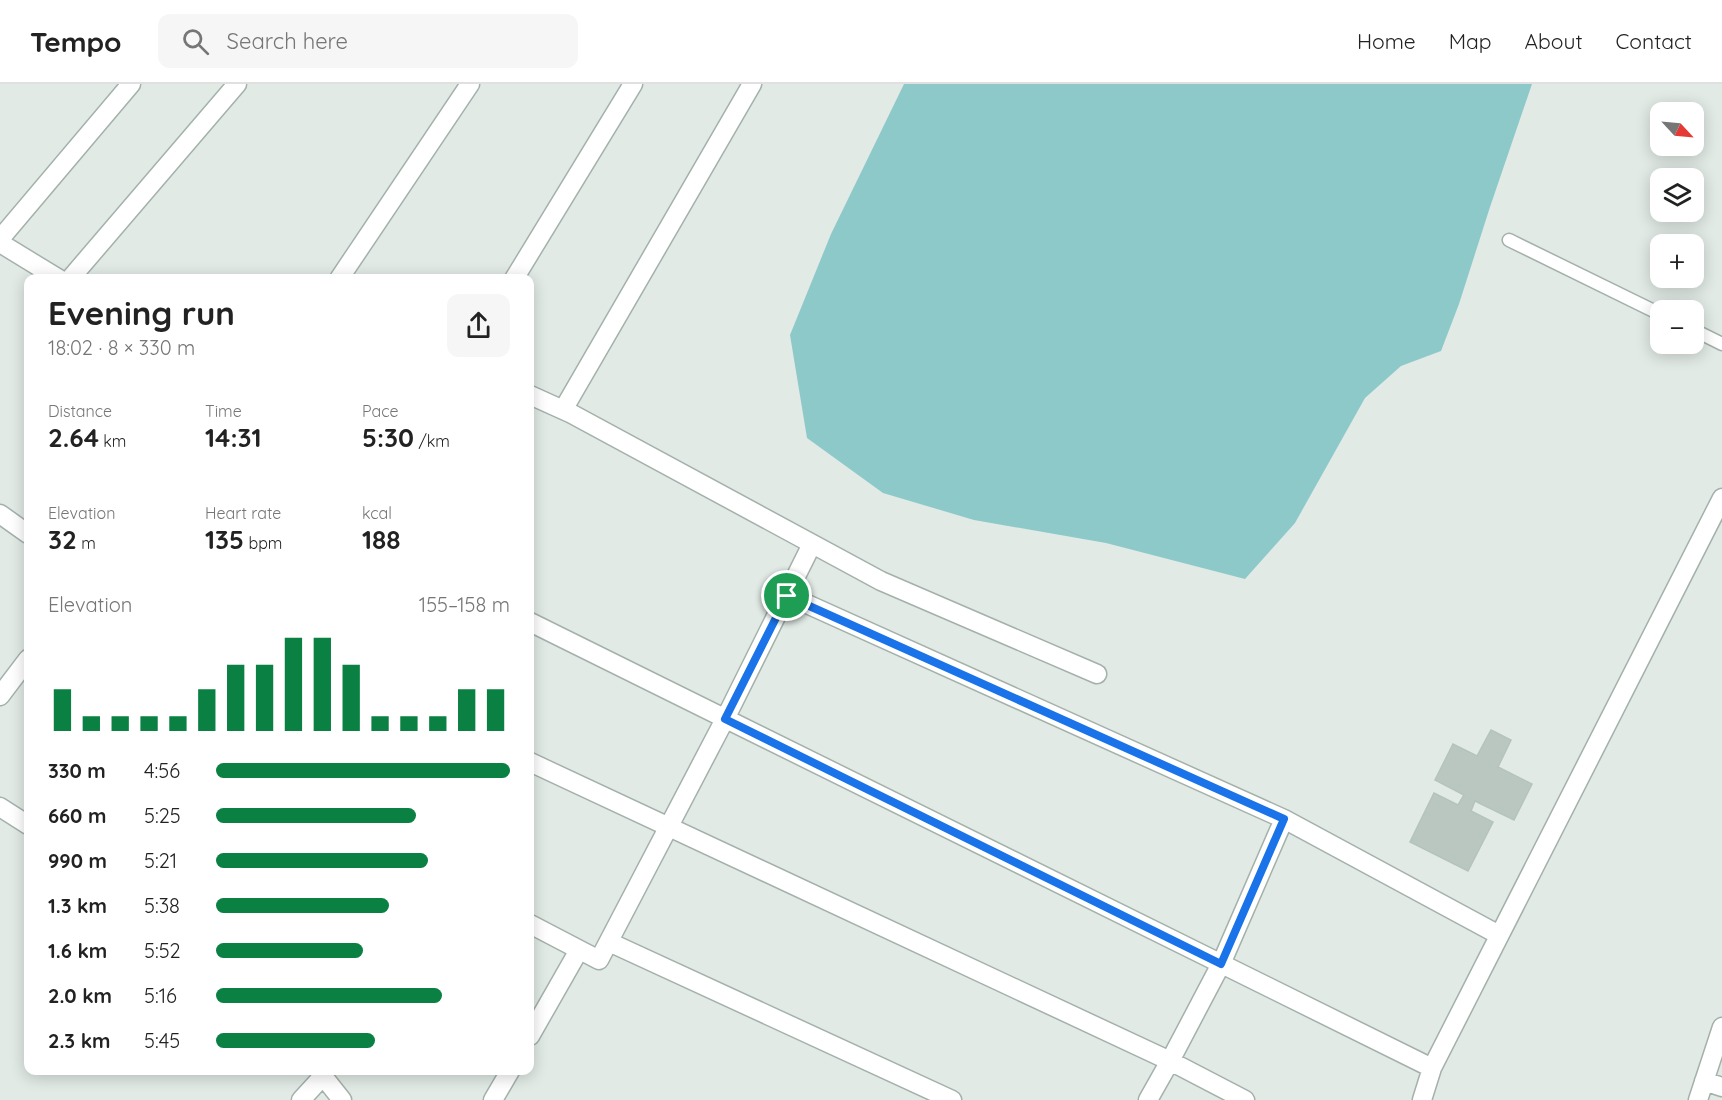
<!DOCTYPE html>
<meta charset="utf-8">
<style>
:root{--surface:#fff;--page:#f6f6f6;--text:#222;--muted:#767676;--line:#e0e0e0;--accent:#0b8043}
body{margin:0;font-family:Quicksand,sans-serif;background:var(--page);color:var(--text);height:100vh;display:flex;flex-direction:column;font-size:22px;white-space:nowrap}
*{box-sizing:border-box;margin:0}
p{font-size:20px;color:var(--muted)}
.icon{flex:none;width:33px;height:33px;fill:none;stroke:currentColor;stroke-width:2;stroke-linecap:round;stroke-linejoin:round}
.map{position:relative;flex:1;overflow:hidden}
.panel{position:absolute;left:24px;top:190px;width:510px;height:801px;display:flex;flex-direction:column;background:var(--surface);border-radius:12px;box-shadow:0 3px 15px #0003}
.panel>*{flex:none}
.needle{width:39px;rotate:116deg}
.fabs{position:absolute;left:1650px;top:18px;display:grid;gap:12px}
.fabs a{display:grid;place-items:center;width:54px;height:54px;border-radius:12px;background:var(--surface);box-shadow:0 3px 15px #0003;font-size:30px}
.pin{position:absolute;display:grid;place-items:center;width:51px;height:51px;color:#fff;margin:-26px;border:3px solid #fff;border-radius:50%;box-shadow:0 2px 6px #0007}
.round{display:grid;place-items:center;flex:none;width:63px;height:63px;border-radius:12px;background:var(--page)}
.summary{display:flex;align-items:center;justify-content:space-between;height:102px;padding:0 24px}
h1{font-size:33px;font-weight:700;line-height:45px}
.stats{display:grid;grid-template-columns:repeat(3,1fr);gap:9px;height:102px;padding:6px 24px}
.stats div{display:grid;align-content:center}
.stats b{font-size:26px;font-weight:700}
.stats small{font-size:16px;font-weight:400}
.stats p{font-size:16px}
.chart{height:168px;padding:12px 24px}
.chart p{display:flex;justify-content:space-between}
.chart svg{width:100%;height:108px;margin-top:6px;stroke:var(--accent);stroke-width:6}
ul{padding:0 24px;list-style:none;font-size:20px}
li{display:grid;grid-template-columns:96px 72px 1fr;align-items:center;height:45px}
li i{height:15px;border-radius:8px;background:var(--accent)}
header{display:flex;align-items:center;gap:36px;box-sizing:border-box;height:84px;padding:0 30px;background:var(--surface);border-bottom:2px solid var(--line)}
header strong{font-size:28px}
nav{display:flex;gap:33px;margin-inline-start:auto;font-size:21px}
.search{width:420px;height:54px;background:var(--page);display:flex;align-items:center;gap:15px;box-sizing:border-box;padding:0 21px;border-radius:12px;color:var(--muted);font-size:22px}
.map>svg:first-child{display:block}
</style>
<header>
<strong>Tempo</strong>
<div class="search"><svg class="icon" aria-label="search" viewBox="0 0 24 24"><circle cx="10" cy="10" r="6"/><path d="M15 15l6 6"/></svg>Search here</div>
<nav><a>Home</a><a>Map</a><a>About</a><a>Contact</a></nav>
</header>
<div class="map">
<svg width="1722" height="1016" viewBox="0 0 1722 1016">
<rect width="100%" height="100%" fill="#e1eae5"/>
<path fill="#8ec9ca" d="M904,0H1532L1490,123L1459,220L1441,267L1401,282L1365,314L1295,439L1245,495L1106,459L974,436L883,409L807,354L790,251L831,150Z"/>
<path fill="#bac7c1" stroke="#b4c3bb" stroke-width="1.5" d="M1491,646L1511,656L1498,683L1532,700L1514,736L1475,717L1471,727L1493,738L1468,787L1410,758L1434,709L1458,721L1464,711L1435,696L1453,660L1477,672Z"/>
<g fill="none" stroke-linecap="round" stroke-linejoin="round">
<defs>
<path id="lane" d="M1509,156L1660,230
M1694,246L1722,260"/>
<path id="street" d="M0,155L131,0
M0,159L59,195
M70,195L237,0
M339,195L470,0
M514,195L633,0
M530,311L572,330L881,497L1097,590
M563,326L752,0
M0,430L28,450
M787,511L1284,735L1499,851
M530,538L1432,984
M0,612L28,575
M530,678L1170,977L1148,1016
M0,723L28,741
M530,840L599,876L725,635L812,460
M609,858L952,1016
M530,952L579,866
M319,987L342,1016
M1704,997L1722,1003
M301,1016L323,992
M493,1016L510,987
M1245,1016L1170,977L1221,880L1284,735
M1422,1016L1432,984L1722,414
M1698,1016L1722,943"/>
</defs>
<use href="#lane" stroke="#a4b1ab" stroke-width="15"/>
<use href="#street" stroke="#a4b1ab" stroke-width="21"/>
<use href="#lane" stroke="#fff" stroke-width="12"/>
<use href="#street" stroke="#fff" stroke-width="18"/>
</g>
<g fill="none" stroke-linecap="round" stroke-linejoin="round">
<defs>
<path id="route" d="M787,512L1284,735L1221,880L725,635Z"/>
</defs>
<use href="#route" stroke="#fff" stroke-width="12"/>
<use href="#route" stroke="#1a73e8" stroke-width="8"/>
</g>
</svg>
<div class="fabs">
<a><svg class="needle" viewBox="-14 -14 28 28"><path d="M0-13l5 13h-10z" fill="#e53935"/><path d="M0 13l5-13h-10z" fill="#767676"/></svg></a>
<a><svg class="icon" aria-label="layers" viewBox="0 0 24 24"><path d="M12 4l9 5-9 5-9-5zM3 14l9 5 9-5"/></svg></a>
<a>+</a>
<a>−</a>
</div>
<div class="pin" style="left:787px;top:512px;background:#1e9e55"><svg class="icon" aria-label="arrive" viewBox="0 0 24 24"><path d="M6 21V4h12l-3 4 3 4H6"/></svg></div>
<section class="panel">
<div class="summary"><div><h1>Evening run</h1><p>18:02 · 8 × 330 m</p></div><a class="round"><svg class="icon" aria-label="share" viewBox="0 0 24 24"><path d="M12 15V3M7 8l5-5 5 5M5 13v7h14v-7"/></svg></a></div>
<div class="stats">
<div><p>Distance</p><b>2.64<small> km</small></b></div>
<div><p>Time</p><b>14:31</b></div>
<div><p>Pace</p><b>5:30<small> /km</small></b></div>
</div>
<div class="stats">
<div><p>Elevation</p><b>32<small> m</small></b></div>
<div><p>Heart rate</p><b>135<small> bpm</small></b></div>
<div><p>kcal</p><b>188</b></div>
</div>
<div class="chart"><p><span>Elevation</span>155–158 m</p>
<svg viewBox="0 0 160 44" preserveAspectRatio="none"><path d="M5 44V27M15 44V38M25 44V38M35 44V38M45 44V38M55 44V27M65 44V17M75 44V17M85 44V6M95 44V6M105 44V17M115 44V38M125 44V38M135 44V38M145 44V27M155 44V27"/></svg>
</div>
<ul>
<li><b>330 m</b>4:56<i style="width:100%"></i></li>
<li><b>660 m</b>5:25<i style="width:68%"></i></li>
<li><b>990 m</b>5:21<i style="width:72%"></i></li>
<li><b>1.3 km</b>5:38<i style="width:59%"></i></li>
<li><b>1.6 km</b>5:52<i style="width:50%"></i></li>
<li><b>2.0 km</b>5:16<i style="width:77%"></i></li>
<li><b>2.3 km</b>5:45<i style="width:54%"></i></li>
</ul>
</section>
</div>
